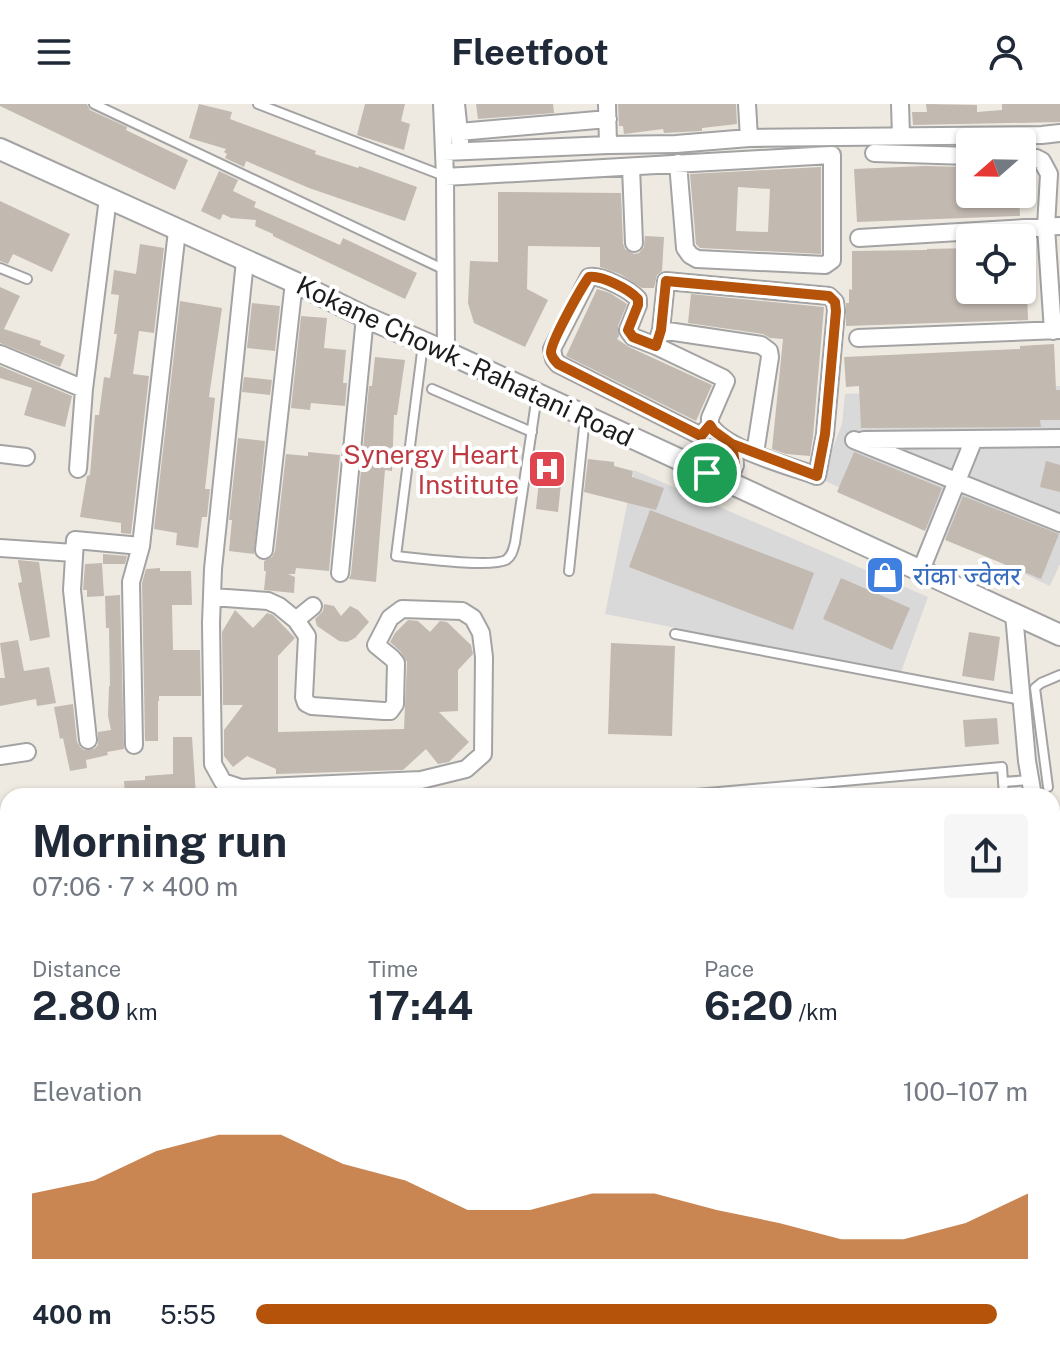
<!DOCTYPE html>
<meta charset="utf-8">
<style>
:root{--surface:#fff;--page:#f6f6f7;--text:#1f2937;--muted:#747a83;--accent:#b45309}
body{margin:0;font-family:"Public Sans","Noto Sans Devanagari",sans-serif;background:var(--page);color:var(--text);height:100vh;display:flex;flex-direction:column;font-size:30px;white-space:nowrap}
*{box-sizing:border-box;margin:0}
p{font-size:26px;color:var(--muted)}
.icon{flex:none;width:44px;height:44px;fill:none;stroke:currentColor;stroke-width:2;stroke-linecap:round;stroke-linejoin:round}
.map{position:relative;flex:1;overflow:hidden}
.details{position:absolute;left:0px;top:684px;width:1060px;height:574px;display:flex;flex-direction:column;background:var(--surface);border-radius:24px 24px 0 0;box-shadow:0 2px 6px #0004}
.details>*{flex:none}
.needle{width:52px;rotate:250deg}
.controls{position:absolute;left:956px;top:24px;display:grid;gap:16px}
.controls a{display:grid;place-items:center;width:80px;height:80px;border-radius:8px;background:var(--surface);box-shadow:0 2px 6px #0004;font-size:40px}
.pin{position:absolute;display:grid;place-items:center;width:68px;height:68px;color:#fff;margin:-34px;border:4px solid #fff;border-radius:50%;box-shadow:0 2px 8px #0007}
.round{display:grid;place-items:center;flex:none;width:84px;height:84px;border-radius:8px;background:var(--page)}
.head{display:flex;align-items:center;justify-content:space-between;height:136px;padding:0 32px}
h1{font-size:44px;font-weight:700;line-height:60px}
.metrics{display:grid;grid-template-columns:repeat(3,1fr);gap:12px;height:136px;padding:8px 32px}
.metrics div{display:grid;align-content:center}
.metrics b{font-size:40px;font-weight:700}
.metrics small{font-size:22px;font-weight:400}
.metrics p{font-size:22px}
.chart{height:224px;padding:16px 32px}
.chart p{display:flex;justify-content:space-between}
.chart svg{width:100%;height:144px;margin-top:8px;fill:var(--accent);opacity:.7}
ul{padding:0 32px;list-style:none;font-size:26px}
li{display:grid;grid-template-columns:128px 96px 1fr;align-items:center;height:60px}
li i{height:20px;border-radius:10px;background:var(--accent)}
header{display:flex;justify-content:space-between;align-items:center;height:104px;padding:0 32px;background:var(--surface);font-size:36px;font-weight:700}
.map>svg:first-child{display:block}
</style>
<header><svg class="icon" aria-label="menu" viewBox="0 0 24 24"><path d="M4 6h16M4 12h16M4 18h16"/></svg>Fleetfoot<svg class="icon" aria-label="person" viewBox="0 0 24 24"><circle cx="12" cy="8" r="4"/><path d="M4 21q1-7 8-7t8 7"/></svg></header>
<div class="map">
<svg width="1060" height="1257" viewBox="0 0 1060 1257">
<rect width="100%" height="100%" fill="#eeeae2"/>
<path fill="#dad9d9" d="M1060,282V460L1050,482L821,375L842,320L845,290Z
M634,366L928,493L901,568L605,510Z
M420,1250H668L637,1257H422Z"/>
<path fill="#e0e0e0" d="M8,935V991L0,992V936Z"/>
<path fill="#c2b9b1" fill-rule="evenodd" d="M0,0H87L90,6L127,23L126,26L188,56L175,86L23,13L0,2Z
M199,0L232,8L230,15L316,47L315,50L358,64L359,62L417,83L405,117L309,84L246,57L244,63L225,54L227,50L224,48L226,45L189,34Z
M365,0H405L401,17L410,20L404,46L357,31Z
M476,0H553L554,9L478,15Z
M618,0H736L737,20L702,24V27L664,29L663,25L624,30L623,22H619Z
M926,0L977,1V8L1002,6V0H1060V18L913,21L912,8H927Z
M924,62L970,63V90H1019L1020,112L857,118L854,65Z
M821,63V150L700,144L696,140L690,70ZM738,83L770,85L768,128L736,127Z
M219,67L238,76L233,87L256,98L254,103L340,141L343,134L417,169L405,195L273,132V130L255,122L256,116L231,114L223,110L220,116L201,107Z
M498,88L621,89L623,139L625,145L634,150L639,149L644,143L645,132L664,133L662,167L657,171L654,184H642L620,170L600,163V143L528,142L527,185L548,196L525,243L474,219L468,199L470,157L498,158Z
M0,97L70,130L52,168L13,150L8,160L0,157Z
M140,140L164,144L154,229L139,227L133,270L149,272L131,430L121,429V419L80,413L87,372L90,371L95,311H99L104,273L110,274L117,230H114L119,191L111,190L114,166L136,170Z
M970,144V186H1027L1028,216L846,222V199H849V185L852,186V147L927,146V145Z
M0,183L20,192L4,225L41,237L40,241L65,251L60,263L0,239Z
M597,185L610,189L627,200L618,222L619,232L617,235L629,243L712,281L696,317L566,252Z
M691,190L824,203L813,332L810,352L786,350L772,345L783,235L770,234L763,230L688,219Z
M180,197L222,204L209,293L215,294L205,385H210L207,413H202L198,444L176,441L177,429L154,425Z
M252,199L280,202L275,247L247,244Z
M301,212L327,214L324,244L346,246L343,279H347L345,302L311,299L310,306L291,304Z
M1054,240L1056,286H1060V316H1040L1041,323L861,324L859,282L846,283L844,253L1020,245V242Z
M375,253L405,256L397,311H394L392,367L385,366L376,478L349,475L351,470L369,282H372Z
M0,262L72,292L65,323L24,311L32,284L0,274Z
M244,273L272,276L270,291L242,288Z
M238,334L265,337L254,450L229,447L232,416H229Z
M308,348L340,351L329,467L296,464L295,470H288L295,473L294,489L264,486L266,467H264V457L272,453L275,447L286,350L308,352Z
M854,348L942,384L925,427L837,388Z
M588,355L614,358V362L633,367L632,373L664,384L656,406L584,388Z
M1046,357L1060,361V388L1040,383Z
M539,377L561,380L558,408L536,405Z
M963,392L1059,430L1041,475L945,436Z
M650,406L814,469L793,526L629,463Z
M103,450L127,452L125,460H103Z
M18,456L39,458L50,533L30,537L18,479L22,478Z
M102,459L104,492L87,493V486H83L85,460Z
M160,464V467H191L192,501H172L173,546H200L201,592H159V597H158V637H145L142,479L146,465Z
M841,474L910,504L892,546L823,515Z
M120,491L124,645L107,648L108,651L86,656L87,664L70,667L63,634L60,635L54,603L73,600L77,638L80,643L84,646L94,645L98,641V628L111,626L108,612L109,582H110L109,524H106L105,492Z
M324,500L334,502L341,512L350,502L358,506L369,518L355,534L347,538L339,537L317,522L315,515L323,507Z
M235,506L253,524L267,509L273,511L295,534L278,552V628L404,625L407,558L400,547L390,538L395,529L408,516L418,517L430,528L440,517L447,518L471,541L473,550L458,566V607L439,608L469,638L449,658L438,660L426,645L403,666L276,670V665L247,652L233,663L224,652V626L243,601H223L222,528Z
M969,528L1000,533L994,577L962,572Z
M18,536L24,567L49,563L56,599L37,602L36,595L0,602V574H5L0,539Z
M611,539L675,542L672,632L608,630Z
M997,614L999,640L965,643L963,616Z
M173,633H192L196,692H125L124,677L145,676V672L173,670Z"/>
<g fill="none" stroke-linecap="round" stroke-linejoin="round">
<defs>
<path id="service" d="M94,0L445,166
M258,0L444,72
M0,164L27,175
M423,240L396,452C417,454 490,464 506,456C512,452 513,446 515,439L537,291
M432,285L532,328
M569,467L585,313
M675,530L1021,596
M1003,678L1030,676
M1048,683L1035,584L1041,579L1060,571
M673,692L1002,663L1004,692
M1060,804V808"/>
<path id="minor" d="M442,0L445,73L446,248
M456,0L460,38
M607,0L608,41
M747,0L749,34
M900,0L901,32
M459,28L608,15
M444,48L608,41L676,40L749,34L1042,31L1060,29
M874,49L970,52
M1022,53L1036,54L1042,57L1049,70L1046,123L1053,227
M631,63L634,139
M445,73C574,66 703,58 832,51V156L825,161L697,155L690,151L685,144L678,59
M859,134L1060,122
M661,226L761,241L769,247L770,253L755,349
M858,234L1060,226
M656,242L661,226L666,177L829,192L835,198L836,207L825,330L817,372C787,361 727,346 710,321V314L726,277L723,274L656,242L633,233L628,226L638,201V195C629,185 601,171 589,173L552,245L554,255L558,260L701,332L710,321
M0,250L84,285
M854,336L1060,419
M864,336L1060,334
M0,350L26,353
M78,365L84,285L108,94
M707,369L714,352L732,340
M728,378L735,361L732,340
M0,444L74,449
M264,446L294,178
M921,466L974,335
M340,469L365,213
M212,493L268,497L279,502L296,516L307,532L304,593L306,599L312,602L384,607H390L395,600L396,559L392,554L376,541L390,514L402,505L462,507L473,514L481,529L484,553L483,650L466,665L421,676L241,684L223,678L213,660L211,519L213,465L245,157
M1014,510L1027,657L1033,692
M296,516L313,502
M88,636L72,486L75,436L141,442
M134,641L131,478L141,442L177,127
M0,652L27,648
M1052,725L1060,731
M1052,867L1060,866
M0,1000L8,999
M1052,1155L1060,1153
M435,1250L437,1257
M784,1250L786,1257
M246,1257L269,1250
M617,1257L647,1250
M723,1257L747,1250"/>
<path id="tertiary" d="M0,45L294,178L365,213L446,248L1060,531"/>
</defs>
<use href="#service" stroke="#a3a3a3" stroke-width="12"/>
<use href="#minor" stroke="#a3a3a3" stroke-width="20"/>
<use href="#tertiary" stroke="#a3a3a3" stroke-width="24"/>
<use href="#service" stroke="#fff" stroke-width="8"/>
<use href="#minor" stroke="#fff" stroke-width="16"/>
<use href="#tertiary" stroke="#fff" stroke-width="20"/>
</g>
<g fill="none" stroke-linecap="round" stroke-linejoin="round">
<defs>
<path id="route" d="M707,369L714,352L732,340L817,372L825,330L836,207L835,198L829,192L666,177L661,226L656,242L633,233L628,226L638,201V195C629,185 601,171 589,173C581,184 550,239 551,249C552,254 555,257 558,260L701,332L710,321L714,327L732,340L735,361L728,378L707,369"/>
</defs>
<use href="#route" stroke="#fff" stroke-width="16"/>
<use href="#route" stroke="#b45309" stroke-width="10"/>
</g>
<defs>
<symbol id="hospital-square" viewBox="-11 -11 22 22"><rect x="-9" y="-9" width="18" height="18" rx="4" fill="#e0444e" stroke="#fff"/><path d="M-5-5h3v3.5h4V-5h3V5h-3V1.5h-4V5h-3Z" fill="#fff"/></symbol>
<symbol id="shop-square" viewBox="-11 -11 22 22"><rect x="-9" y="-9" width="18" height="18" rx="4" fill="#3f7fe0" stroke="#fff"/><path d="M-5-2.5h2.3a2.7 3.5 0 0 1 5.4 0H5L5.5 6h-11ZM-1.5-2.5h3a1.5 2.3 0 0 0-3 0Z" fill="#fff"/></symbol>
</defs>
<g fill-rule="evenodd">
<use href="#hospital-square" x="525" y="343" width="44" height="44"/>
<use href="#shop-square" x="863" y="449" width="44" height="44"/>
</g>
<g text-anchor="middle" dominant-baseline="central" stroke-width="8" stroke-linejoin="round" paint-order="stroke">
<g font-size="26" fill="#1c1c1c" stroke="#fff">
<text transform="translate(465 257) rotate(25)">Kokane Chowk - Rahatani Road</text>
</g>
<g font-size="26" fill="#be3a42" stroke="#fff" text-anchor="end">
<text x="519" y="350">Synergy Heart<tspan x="519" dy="30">Institute</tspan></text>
</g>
<g font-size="26" fill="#366cbe" stroke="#fff" text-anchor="start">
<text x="913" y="471">रांका ज्वेलर</text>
</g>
</g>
</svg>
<div class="controls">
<a><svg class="needle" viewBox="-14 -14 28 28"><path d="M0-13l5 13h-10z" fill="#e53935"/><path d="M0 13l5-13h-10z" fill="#747a83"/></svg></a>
<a><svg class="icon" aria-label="locate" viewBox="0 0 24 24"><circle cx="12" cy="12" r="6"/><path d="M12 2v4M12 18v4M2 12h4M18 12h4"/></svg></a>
</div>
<div class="pin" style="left:707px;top:369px;background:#1e9e55"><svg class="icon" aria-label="arrive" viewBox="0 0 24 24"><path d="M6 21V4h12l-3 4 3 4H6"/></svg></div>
<section class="details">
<div class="head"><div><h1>Morning run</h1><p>07:06 · 7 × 400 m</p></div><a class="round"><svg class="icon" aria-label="share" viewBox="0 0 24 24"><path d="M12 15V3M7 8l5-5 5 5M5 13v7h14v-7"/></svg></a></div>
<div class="metrics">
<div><p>Distance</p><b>2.80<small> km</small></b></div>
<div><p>Time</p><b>17:44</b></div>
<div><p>Pace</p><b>6:20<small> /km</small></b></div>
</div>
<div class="chart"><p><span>Elevation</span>100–107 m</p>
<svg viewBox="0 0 160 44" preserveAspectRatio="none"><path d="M0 44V24L10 20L20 11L30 6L40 6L50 15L60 20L70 29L80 29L90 24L100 24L110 29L120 33L130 38L140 38L150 33L160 24V44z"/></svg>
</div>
<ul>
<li><b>400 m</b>5:55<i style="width:96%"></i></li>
</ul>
</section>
</div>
